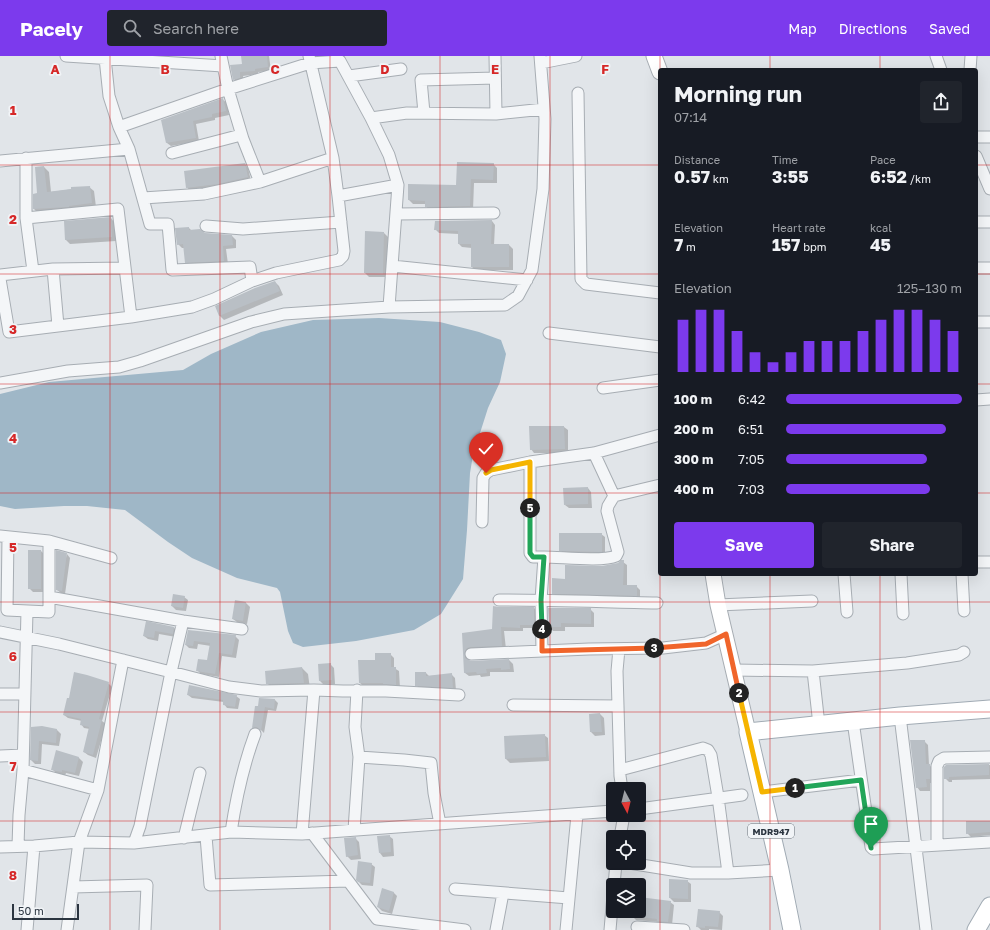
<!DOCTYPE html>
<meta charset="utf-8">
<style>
:root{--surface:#171b24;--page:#20242c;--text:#f1f3f6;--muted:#9ea1a6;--accent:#7c3aed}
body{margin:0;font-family:"Golos Text",sans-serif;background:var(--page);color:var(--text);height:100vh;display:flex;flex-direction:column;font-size:15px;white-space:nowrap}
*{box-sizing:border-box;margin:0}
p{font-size:13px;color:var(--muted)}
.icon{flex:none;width:22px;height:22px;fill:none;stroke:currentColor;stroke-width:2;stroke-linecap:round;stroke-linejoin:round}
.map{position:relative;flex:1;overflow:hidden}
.drawer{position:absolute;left:658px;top:12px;width:320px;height:508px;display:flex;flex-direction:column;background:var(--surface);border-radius:4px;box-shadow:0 4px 16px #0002}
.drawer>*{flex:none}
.needle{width:26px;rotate:173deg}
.controls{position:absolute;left:606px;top:726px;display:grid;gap:8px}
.controls a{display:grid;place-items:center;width:40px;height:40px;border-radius:4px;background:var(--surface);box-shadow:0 4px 16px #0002;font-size:20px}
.scale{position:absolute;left:12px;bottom:10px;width:67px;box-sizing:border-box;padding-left:4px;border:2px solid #2b3540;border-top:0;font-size:11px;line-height:14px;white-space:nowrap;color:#2b3540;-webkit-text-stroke:3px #f1f4f7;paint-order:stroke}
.pin{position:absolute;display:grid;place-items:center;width:34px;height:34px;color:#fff;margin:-41px -17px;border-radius:50% 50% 50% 0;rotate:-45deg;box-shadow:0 0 4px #0007}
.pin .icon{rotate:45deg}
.km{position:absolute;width:20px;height:20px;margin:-10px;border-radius:50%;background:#222;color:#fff;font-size:11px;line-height:20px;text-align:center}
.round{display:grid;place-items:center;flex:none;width:42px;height:42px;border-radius:4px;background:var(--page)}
.headline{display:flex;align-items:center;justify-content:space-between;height:68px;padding:0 16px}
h1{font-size:22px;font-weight:700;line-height:30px}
.figures{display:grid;grid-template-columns:repeat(3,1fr);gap:6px;height:68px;padding:4px 16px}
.figures div{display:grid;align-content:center}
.figures b{font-size:17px;font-weight:700}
.figures small{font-size:11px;font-weight:400}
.figures p{font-size:11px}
.chart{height:112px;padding:8px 16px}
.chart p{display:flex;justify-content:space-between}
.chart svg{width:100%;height:72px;margin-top:4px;stroke:var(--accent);stroke-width:6}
.action{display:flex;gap:8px;margin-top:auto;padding:8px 16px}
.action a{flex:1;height:46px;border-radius:4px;background:var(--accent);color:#fff;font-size:16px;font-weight:700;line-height:46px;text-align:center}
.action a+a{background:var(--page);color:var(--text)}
ul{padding:0 16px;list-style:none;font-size:13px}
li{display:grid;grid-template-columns:64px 48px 1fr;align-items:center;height:30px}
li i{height:10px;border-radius:5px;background:var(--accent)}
header{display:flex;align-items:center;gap:24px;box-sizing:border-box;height:56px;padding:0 20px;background:var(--accent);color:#fff}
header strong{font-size:19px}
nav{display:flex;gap:22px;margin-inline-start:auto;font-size:14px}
.search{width:280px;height:36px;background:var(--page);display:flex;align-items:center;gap:10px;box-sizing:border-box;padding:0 14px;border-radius:4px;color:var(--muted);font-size:15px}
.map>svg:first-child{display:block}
</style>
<header>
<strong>Pacely</strong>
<div class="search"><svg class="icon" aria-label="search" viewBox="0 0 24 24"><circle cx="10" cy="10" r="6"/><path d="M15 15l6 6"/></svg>Search here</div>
<nav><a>Map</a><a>Directions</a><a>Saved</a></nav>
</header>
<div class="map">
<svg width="990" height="874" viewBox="0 0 990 874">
<rect width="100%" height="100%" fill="#e1e5e9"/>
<path fill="#9fb7c7" d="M379,262L440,266L479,276L501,284L506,298L500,326L488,352L473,399L470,417L467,474L463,523L441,558L414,574L356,585L303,591L293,587L288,575L280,536L277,532L237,522L192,502L168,486L125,454L87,450H64L15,453L0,450V338L49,326L183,314L211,298L261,276L313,264Z"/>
<path fill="#0003" d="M242,0H269L271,15L258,16V18L243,20L244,25L238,27L234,23L243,9Z
M223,44L227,47L229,59L215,62V64L196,68L199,85L171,90L167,87L162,65Z
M245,108L248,112L251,125L190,135L187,131Z
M493,108L497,112V127H474L473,154H429L426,150V148H413L409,144V129L457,130Z
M44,111L49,116L51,136L89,131L94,135L96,151L39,158L34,153V139L38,138Z
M111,162L114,166L116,185L70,188L66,184L65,166Z
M492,165L495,169L494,189H509L513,193V214H475L472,211V192L462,191L459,188V178L439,177L435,173Z
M189,172L191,174L205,178L232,180L236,184V192L226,193L228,208L189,210L186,206L184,192H182L178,188Z
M384,177L388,181L386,221H369L365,217Z
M275,226L279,230L283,239L224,264L220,260L216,251Z
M564,371L568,374V397H534L531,393Z
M588,432L591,436L592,452H569L565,449Z
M601,478L605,481V499L564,498L560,494Z
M41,495L45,499V536H33L29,532Z
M67,498L70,502L65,538L61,537L57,534Z
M623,506L627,509V530H636L640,534V543L557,541L553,537L566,524L602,511L612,510Z
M184,541L188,544L186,555L176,554L172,550Z
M236,546L246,547L250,551L247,568L237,566L233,563Z
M534,552L538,556V572H523V575H504L506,593L468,599L469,605L471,606L509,604L513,608L514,616H490V620L481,621L480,619L469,620L465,617L463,578L493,574Z
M590,553L594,557V571H565V575H553L550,571Z
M147,567L174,572L178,575L176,581L159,578L158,585L148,583L144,580Z
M189,575L235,580L239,584L236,602L222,600L219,621L201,618L198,615L208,605L211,590L198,588L197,593L189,592L186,589Z
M390,598L394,602V612L399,615L400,632L363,630L360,627L376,605Z
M330,608L334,612L335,628L324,629L320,625Z
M302,612L308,618L310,633H273L267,627L266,616Z
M426,617L429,620L452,619L455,622L456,635L420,633L416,629Z
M108,627L112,631L102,665L106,668L96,702L88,699L84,696L90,673L84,672L81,668L82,665L68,662L64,659Z
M188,639L236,640L240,643L238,653L227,652L224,648V646L192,642Z
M275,644L278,647L276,655L268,654L264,677L261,674L256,675L253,672L256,651Z
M600,658L604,662L605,679L595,680L591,676L590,659Z
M41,671L57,674L61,678L59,690L42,688L41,708H35L31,704Z
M544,679L548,682L549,705L510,707L506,703L505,681Z
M924,685L928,689L929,709L934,713L933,727H930V735H920L917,731Z
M57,696L79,702L83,706L79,720L66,717L65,720L56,717L52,713Z
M990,709V723L952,724V726H949L945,722L946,710Z
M990,766V779L971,781L967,777Z
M389,780L393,783L394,800L383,801L380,797Z
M355,782L359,786L361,803L351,804L347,800Z
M371,808L375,811L373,830L362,829L357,824Z
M687,825L691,828V846H674L670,842Z
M393,836L397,840L392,858L382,855L378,851Z
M639,842L670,846L674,849L672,869H661L659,866L636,864L632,860L633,855H639Z
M719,856L723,860L722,874L709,873V874H701L697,870Z"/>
<path fill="#b9bfc5" d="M241,0H267L268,11L255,13V15L240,16V22L233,24L230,9L242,8Z
M223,42L226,55L212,58V61L193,65L196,82L166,87L161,64Z
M457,106L494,107L493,124L471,123L470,150L425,151V145L408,144V128L456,129Z
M245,107L248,121L218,128L186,132L184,115Z
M44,110L47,136L71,133V131L90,130L92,147L69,150V151L33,153V138L37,137L35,111Z
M111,161L112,181L65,184L64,165Z
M492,164L491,188H509V211H471V188H458V175L434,174L435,165Z
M189,171V174L200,173L205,177L232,179L233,189L223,190L224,205L185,207L183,188L177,189L175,172Z
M365,175L384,176L383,218L364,217Z
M275,225L280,235L219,260L215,250L255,232Z
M529,370H564L565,393L530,394Z
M588,431V448L564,449L563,432Z
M559,477H602V496L559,495Z
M28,494H41V533H28Z
M56,494L67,497L62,535L56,534Z
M621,504H624L623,529H637V540L552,538V522L565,523V509L602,510L618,507Z
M173,538L185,540L183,552L171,550Z
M235,544L246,546L243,565L232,563Z
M493,550L499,551H534V569H520V572L501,571L502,590L471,591L467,592L465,595V602L471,605L509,603L510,613L501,614V612L486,613L487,617L477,618L476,616L464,617L462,577L492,573Z
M548,552H591V568L561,567V571H549Z
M146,565L174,571L173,578L155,575L154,582L143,580Z
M188,574L236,579L232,599L219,597L215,618L196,615L198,603L207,604L210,587L194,585L193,590L185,589Z
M375,597H391V611H396V629L383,628V627H359L358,604H375Z
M331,607L332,624L319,625L318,608Z
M302,611L304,627L266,628L265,615Z
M74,616L87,619L109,626L99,663L102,664L93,699L83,696L89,671L80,669L81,663L63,659L67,642H69Z
M415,616H426V620L452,617L453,632L415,630Z
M189,629L237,639L235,651L223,649V644L187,639Z
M259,642L275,643L274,653L265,651L261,675L257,671L252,672L255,650H258Z
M600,657L602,676H590L589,658Z
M42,670L57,673L56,687L39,685L38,705L30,704L31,671Z
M545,678L546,701L505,703L504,680Z
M910,684H925L926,708H930V723H926L927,731L916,732Z
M56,694L79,701L75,717L62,714V716L51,714Z
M989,708V719L949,721V723H944V711L946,709Z
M966,765H990V776L966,778Z
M390,779L391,796L379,797L377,780Z
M356,781L358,799L346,801L344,782Z
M358,805L372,807L370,827L358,826L356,824Z
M669,823L688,824V843L669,842Z
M382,832L394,836L389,855L377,851Z
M639,841L671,845L668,866L657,865V863L639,861Z
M698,853L720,855L718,871L705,870V872L696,871Z"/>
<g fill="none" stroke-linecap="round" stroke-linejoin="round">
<defs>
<path id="minor" d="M66,0L223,10
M309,0L333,102L338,140L398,129L389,99L371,62L407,57L496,58L495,0
M936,0L941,14
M105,2L109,40L119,71
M541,7L576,0
M970,14L971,0
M349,20L401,13
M578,37L581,223L586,228L660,237
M424,57L421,24L495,22
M496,58L544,53
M976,81H990
M129,93L150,168H168L172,214L250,211L252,225
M172,97L241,79
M976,100L990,133
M0,105L129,93L119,71L228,33L221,0
M260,126L243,83L228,33L310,7L340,5L371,62
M398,129L389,251L505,249L518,240L532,214L543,133L545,63L540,0
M143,142L204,138L260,126L333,102
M396,158L494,157
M26,162L33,215
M976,166H990
M206,170L243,173L341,166
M392,210L527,224
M976,212H990
M53,213L58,270
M0,219L53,213L125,212
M0,223L9,276L131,261L118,153L26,162V102
M131,261L192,251L214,243L252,225L276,217L339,204L343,200L344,195L338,140
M976,266H990
M549,277L660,291
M0,327L68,315L119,311L140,305L251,266L284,258L389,251
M603,332L660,324
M976,344L990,343
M594,397L614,440L660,429
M530,406V497L533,501H544
M482,466L483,422L486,417L491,414L530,406L594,397L660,379
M0,480L49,485V556L7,554L8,481
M49,485L111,502
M976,506H990
M844,518L847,556
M901,518L903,558
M962,518L964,555
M49,541L183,565L242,573
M499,544C552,544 604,546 657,547
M718,549L812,545
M183,565L171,616L229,631L261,635L314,634L302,778
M0,576L59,588L171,616L140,770L134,787
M619,593L617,615L620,720L622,733
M542,595L541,544L544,501C562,501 602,506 616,500L618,496L607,455L608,450L614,440
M471,598L589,593L663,592L706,587L726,578
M734,614L813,615
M314,634L343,635H386L459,639
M357,634L355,671L359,701L404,704L431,707L434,737L440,768
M0,638H25
M513,649L618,650
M900,660L926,874
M853,665L871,791L873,793L990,786
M819,669L813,615L907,607L959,599L964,596
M0,700L23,699
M23,714L98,734
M620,714L703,692L708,694L711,699L718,741L728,817
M762,736L861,724
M639,753L742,739
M354,774L359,701
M231,776C236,743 243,710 255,678
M312,777L377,863L465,874
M206,780L210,829L348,825
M620,781L624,759
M184,782L200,717
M937,789V710L939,705L944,702L990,701
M18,790L19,759L23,714L27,555
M0,791L34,790L79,786L134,787L231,776L302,778L613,755
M629,807L691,817H728L780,814
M614,829L616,807
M73,831L147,829L145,874
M455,833L569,842
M637,871L684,874
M27,874L34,790
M67,874L79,786L98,734L123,604
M496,874L503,837
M566,874L577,759
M610,874L613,839"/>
<path id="secondary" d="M654,0L660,16
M713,518L718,549L748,676"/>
<path id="primary" d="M792,874L780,814L748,676L900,660L990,653
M976,874L990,850"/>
</defs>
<use href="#minor" stroke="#a7adb3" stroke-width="13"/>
<use href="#secondary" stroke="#a7adb3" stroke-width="17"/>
<use href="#primary" stroke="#a1abb4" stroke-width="19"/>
<use href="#minor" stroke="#f4f6f8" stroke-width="11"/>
<use href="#secondary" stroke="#fff" stroke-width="15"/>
<use href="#primary" stroke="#fff" stroke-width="17"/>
</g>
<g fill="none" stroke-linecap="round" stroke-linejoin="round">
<defs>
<path id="split-1" d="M795,732L861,724L871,792"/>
<path id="split-2" d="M739,637L762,736L795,732"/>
<path id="split-3" d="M654,592L706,588L726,578L739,637"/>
<path id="split-4" d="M542,573V595L654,592"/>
<path id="split-5" d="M530,452V497L533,501H544L541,544L542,573"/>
<path id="split-6" d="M486,417L491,414L530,406V452"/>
</defs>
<use href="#split-1" stroke="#fff" stroke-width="8"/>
<use href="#split-2" stroke="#fff" stroke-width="8"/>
<use href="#split-3" stroke="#fff" stroke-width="8"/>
<use href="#split-4" stroke="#fff" stroke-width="8"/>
<use href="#split-5" stroke="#fff" stroke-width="8"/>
<use href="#split-6" stroke="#fff" stroke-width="8"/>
<use href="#split-1" stroke="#22a559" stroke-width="5"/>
<use href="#split-2" stroke="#f5b400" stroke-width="5"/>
<use href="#split-3" stroke="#f0652b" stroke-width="5"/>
<use href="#split-4" stroke="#f0652b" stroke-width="5"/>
<use href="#split-5" stroke="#22a559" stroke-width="5"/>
<use href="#split-6" stroke="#f5b400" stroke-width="5"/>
</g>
<path fill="none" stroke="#d62828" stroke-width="1" stroke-opacity="0.55" d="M110,0V874M220,0V874M330,0V874M440,0V874M550,0V874M660,0V14M770,0V14M880,0V14M660,14V518M0,109H660M976,109H990M0,218H660M976,218H990M0,328H660M976,328H990M0,437H660M976,437H990M660,518V874M770,518V874M880,518V874M0,546H990M0,656H990M0,765H990"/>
<g text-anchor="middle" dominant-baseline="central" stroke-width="3.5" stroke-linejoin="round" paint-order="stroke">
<rect fill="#f1f4f7" stroke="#666e77" stroke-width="1" x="748" y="768" width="46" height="14" rx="3"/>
<g font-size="9" font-weight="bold" fill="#2b3540">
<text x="771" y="775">MDR947</text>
</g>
</g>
<g font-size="13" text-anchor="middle" font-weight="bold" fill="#d62828" stroke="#f1f4f7" stroke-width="3.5" stroke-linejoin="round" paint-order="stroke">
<text x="55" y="18">A</text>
<text x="165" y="18">B</text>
<text x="275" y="18">C</text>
<text x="385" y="18">D</text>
<text x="495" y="18">E</text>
<text x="605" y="18">F</text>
<text x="13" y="59">1</text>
<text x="13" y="168">2</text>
<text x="13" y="278">3</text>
<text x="13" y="387">4</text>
<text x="13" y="496">5</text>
<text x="13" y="605">6</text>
<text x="13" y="715">7</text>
<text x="13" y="824">8</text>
</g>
</svg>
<div class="controls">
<a><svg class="needle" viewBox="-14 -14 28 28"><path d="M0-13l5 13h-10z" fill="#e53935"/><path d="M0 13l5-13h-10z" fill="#9ea1a6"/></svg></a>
<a><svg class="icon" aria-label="locate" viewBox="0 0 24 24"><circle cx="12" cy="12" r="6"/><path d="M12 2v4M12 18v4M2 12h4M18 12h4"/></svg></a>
<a><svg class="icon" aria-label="layers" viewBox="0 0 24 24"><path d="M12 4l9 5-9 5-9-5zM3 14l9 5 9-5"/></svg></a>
</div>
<div class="scale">50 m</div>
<div class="pin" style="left:871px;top:792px;background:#1e9e55"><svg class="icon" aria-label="arrive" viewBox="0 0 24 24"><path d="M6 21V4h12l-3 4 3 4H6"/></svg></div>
<div class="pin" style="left:486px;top:417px;background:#d93025"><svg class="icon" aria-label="check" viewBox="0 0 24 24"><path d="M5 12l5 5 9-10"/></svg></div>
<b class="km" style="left:795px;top:732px">1</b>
<b class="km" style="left:739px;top:637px">2</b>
<b class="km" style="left:654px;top:592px">3</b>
<b class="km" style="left:542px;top:573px">4</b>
<b class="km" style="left:530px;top:452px">5</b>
<section class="drawer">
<div class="headline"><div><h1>Morning run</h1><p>07:14</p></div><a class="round"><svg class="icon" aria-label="share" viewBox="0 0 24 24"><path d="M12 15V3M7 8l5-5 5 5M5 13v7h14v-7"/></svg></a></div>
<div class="figures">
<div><p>Distance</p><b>0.57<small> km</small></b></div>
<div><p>Time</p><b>3:55</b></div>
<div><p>Pace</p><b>6:52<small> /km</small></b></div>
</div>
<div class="figures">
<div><p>Elevation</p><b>7<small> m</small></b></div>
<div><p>Heart rate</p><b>157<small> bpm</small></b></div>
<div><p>kcal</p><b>45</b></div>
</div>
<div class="chart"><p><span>Elevation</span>125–130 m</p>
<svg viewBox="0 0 160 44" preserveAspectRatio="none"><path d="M5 44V12M15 44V6M25 44V6M35 44V19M45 44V32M55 44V38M65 44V32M75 44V25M85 44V25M95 44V25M105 44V19M115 44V12M125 44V6M135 44V6M145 44V12M155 44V19"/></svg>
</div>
<ul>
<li><b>100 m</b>6:42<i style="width:100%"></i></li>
<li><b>200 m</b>6:51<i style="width:91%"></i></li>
<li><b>300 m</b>7:05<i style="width:80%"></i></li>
<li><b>400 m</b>7:03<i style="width:82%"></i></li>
</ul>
<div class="action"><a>Save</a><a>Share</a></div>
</section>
</div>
